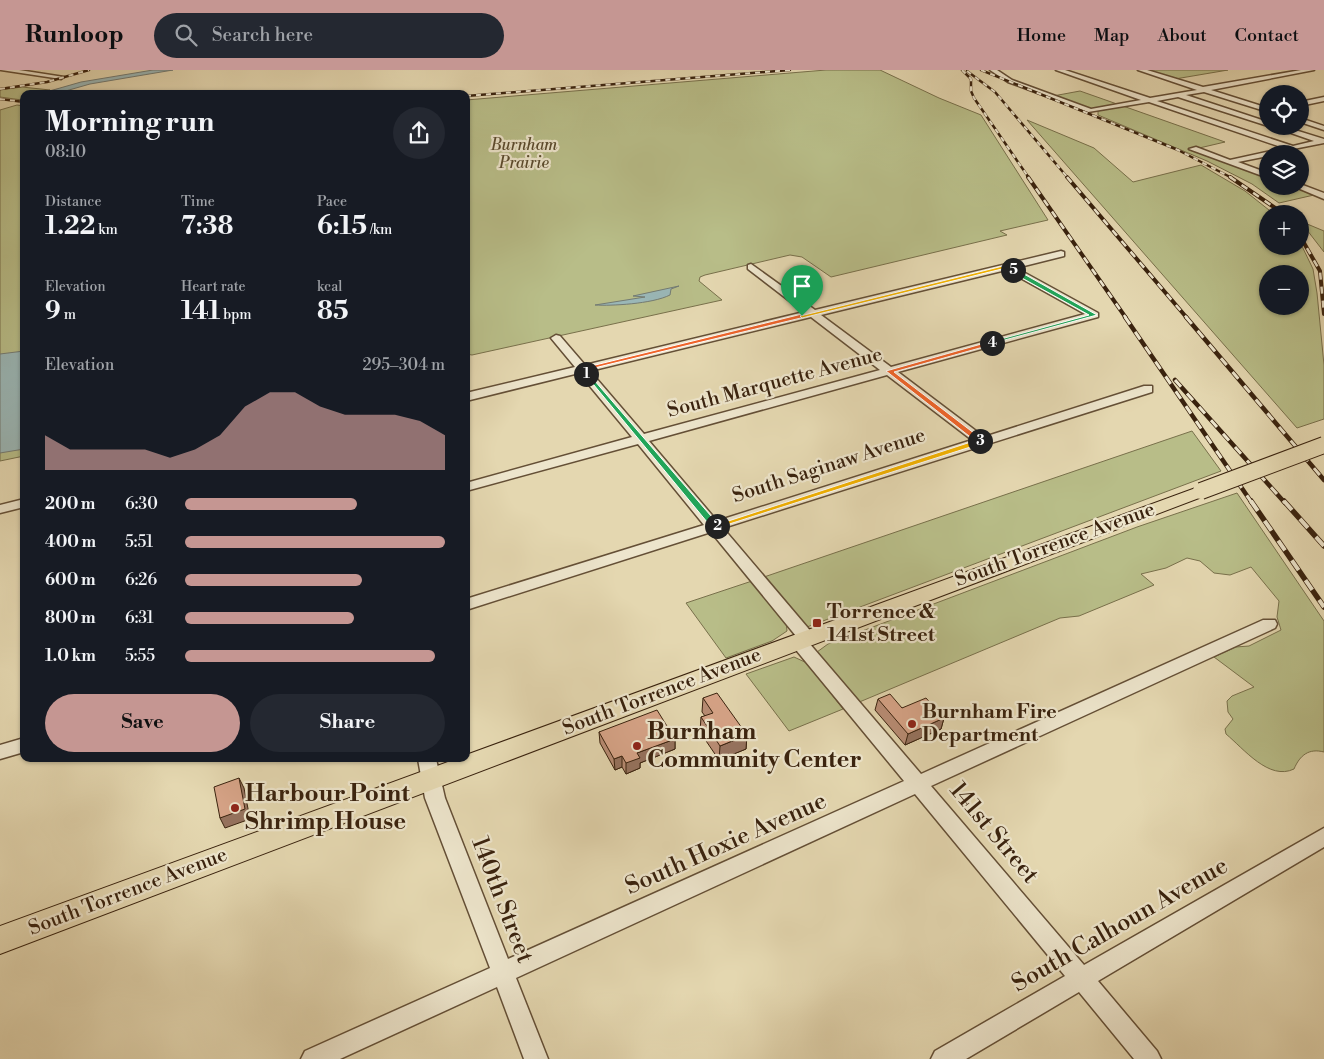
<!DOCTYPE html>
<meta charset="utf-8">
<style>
:root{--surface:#171b24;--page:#242831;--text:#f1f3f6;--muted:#9ea1a6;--accent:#c59692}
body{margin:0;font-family:"Libre Bodoni",serif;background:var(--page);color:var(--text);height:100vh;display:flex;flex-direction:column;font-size:19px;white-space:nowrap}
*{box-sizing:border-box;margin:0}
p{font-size:16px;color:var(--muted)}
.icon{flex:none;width:28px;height:28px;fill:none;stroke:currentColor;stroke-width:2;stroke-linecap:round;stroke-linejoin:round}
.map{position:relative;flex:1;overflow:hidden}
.drawer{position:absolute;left:20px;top:20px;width:450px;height:672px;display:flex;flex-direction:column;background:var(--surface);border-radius:10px;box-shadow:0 1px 4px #0004}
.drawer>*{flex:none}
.fabs{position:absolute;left:1259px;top:15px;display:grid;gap:10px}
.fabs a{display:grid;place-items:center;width:50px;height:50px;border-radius:50%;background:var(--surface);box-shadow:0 1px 4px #0004;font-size:25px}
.pin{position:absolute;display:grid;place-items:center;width:42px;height:42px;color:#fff;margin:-51px -21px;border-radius:50% 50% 50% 0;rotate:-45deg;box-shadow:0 0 5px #0007}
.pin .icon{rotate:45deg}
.km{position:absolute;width:25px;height:25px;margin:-12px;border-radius:50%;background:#222;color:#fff;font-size:14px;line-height:25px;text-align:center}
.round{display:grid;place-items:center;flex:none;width:52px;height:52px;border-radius:26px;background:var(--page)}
.head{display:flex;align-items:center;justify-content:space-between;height:85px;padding:0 25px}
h1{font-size:28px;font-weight:800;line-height:38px}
.metrics{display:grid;grid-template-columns:repeat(3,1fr);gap:8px;height:85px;padding:5px 25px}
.metrics div{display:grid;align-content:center}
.metrics b{font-size:25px;font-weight:800}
.metrics small{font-size:14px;font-weight:400}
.metrics p{font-size:14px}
.chart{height:140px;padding:10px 25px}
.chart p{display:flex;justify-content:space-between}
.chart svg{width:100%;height:90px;margin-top:5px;fill:var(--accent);opacity:.7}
.button{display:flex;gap:10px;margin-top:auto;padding:10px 25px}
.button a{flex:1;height:58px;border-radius:30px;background:var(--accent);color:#111;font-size:20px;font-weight:800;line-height:58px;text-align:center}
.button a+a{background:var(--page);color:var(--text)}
ul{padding:0 25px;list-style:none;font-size:16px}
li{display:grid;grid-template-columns:80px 60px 1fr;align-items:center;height:38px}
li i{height:12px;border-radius:6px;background:var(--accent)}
header{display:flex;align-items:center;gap:30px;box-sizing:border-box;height:70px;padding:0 25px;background:var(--accent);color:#111}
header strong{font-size:24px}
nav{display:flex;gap:28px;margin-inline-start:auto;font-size:18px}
.search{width:350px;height:45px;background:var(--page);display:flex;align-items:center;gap:12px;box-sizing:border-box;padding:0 18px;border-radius:28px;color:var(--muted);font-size:19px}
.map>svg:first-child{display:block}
</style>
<header>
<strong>Runloop</strong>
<div class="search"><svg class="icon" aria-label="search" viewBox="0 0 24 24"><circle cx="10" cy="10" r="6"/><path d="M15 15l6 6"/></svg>Search here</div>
<nav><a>Home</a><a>Map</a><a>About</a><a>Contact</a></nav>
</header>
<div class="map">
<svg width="1324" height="989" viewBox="0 0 1324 989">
<rect width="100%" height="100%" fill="#e4d7b0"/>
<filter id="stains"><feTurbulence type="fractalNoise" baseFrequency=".004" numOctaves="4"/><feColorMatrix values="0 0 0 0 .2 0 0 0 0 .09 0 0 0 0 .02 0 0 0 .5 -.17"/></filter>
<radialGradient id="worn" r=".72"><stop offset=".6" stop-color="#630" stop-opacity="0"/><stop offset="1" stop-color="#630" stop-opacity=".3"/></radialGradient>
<path fill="#b8bd88" stroke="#78704b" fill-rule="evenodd" d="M826,0H880L939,28L981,45L1048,150L1000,161L1007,165L831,207L802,187L790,185L705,205L700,207L699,211L722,230L472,285L466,284V30Z
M1145,0H1228L1175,9Z
M22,17L50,20L39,24H24L22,30L0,27V20Z
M1080,21L1117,34L1091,39L1053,26Z
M17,35L24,36V386L0,391V40Z
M1123,36L1225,72L1195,79L1267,108L1268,116H1291L1314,125L1279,133L1252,114L1207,91L1098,45V41Z
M1027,50L1094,78L1133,112L1201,95L1245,121L1274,144H1268V176H1300V172L1313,199L1317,223L1324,295V349L1297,358ZM1268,204H1300V236H1268Z
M1300,151L1324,161V182Z
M1192,361L1221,401L807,557L764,507Z
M1237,423L1324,551V682C1309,678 1300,685 1294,699C1269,711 1244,679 1226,664L1225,659L1233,649L1228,642L1227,631L1232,626L1254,617L1214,587L1236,577L1249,576L1281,560L1277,547L1279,531L1251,497L1230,505L1214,503L1200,491L1187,488L1166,498L1141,504L1154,515L1079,546L1060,548L857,633L818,587L817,582L828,574L1137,457Z
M752,511L786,551L787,561L772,571L726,588L686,533Z
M794,587L807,593L843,639L789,661L746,604Z"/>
<path fill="#9ab7b7" stroke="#737b73" d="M153,0H173L90,14L55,24H39L81,12Z
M679,216L671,219L670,225C652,234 611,236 595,235L645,227L633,226Z
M24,281V379L0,383V284Z"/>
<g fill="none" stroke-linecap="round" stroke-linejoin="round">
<defs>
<path id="minor" d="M1,0H19L64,7L61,9Z
M990,0H997L1012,10L1091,39L1141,30L1056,0H1065L1150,28L1197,20L1138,0H1147L1203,17L1301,0H1314L1211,20L1268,38V42L1204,22L1186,25L1268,52V56L1178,27L1157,31L1293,76L1314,71L1271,56H1282L1324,69V73L1268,84V86L1238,92L1268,103V108L1189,79L1196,77L1230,90L1284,78L1149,32L1088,42L1008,12Z
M1324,27V31L1300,36V32Z
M1300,48L1324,56V60L1300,52Z
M1300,114L1324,123V129L1293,116H1300Z
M1061,181L1064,182V186L1016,198L1098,243V247L898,302L984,367L1144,316H1152V322L723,458L813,564L815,568L809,573L921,704L1263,550H1275L1277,554L1275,558L931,716L1084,895L1324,758V777L1098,911L1157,981L1161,989H1134L1079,922L966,989H931L935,981L1065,906L915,724L516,908L548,989H524L497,917L340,989H301L305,981L490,898L425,728L418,689H436L445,728L508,889L904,711L792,575L790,571L796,566L711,462L466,540V529L704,455L638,374L466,421V413L632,367L579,303L466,331V323L575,297L551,268L556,265L560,266L585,295L804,242L748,199V195L751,194L815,240ZM1006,200L1085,244L891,297L821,245ZM811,247L880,300L644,364L590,301ZM887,305L972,370L717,451L649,371Z
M24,429V437L0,443V435Z
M24,668V682L0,689V675Z"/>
<path id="major" d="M1201,416L1207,417L1210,421L1207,425L0,884V856L456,689H466V685Z"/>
</defs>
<use href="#minor" stroke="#644f36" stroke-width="3"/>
<use href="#major" stroke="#39220e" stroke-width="2"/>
<use href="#minor" fill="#ede5cc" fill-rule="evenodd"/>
<use href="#major" fill="#e4d7b0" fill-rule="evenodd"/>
<defs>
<path id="rail-far3" d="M962,0L971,9V21L974,28L1029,108
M981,0L1178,80L1232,108
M967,1L995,22L1068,108
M0,19L47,12L89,0
M466,26L790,0
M0,29L24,32"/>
<path id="rail-far2" d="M1028,107L1126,248
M1067,107L1187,248
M1230,107L1284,144
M1300,166L1320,201L1324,244"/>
<path id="rail-far1" d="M1125,247L1252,433
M1186,247L1324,410
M1175,310L1285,433"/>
<path id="rail" d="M1251,431L1324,537
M1284,431L1324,476"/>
</defs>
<use href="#rail-far3" stroke="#39220e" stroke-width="2.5"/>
<use href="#rail-far2" stroke="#39220e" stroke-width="4"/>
<use href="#rail-far1" stroke="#39220e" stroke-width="4.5"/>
<use href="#rail" stroke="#39220e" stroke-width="5.5"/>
<use href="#rail-far3" stroke="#ede5cc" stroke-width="2" stroke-dasharray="5" stroke-linecap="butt"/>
<use href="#rail-far2" stroke="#ede5cc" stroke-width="2.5" stroke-dasharray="7" stroke-linecap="butt"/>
<use href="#rail-far1" stroke="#ede5cc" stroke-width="3" stroke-dasharray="9" stroke-linecap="butt"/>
<use href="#rail" stroke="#ede5cc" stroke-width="4" stroke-dasharray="12" stroke-linecap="butt"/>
<defs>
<path id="major-bridge" d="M1201,421L1324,375"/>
</defs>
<use href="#major-bridge" stroke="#39220e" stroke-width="18" stroke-linecap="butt"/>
<use href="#major-bridge" stroke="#e4d7b0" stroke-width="16"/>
</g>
<path fill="#b98d75" stroke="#39220e" d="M703,628L747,665L746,679L719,690L700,662L701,647L705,646L702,642Z
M878,629L902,638L944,648L941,659L905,675L875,640Z
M599,662L675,669V679L640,693V698L626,704L622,697L615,700L600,673Z"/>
<path fill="#96735f" stroke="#39220e" d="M944,648L941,659L905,675L908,664Z
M747,665L746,679L719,690L720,676Z
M675,669V679L640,693V698L626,704V693L637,683Z
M622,686V697L615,700L614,689Z
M239,708L244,718L250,749L225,758L220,748Z"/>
<path fill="#d7a488" stroke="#39220e" d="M717,623L747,665L720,676L701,647L713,643L703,628Z
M890,624L902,638L926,628L944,648L908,664L878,629Z
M657,640L675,669L637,683L640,688L626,693L622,686L614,689L599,662Z
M239,708L245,739L220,748L214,717Z"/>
<path fill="#f0652b" stroke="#fff" d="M802,244L805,247L586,300L589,304L586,306L579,299Z"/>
<path fill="#22a559" stroke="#fff" d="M584,303H588L717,453L720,454V457L712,458Z"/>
<path fill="#f5b400" stroke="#fff" d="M980,369L983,373L720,457L713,456Z"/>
<path fill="#f0652b" stroke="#fff" d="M992,271L994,274L894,302L983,370V373H978L886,301Z"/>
<path fill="#22a559" stroke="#fff" d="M1011,199H1015L1097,245L990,274V272L1089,245L1011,202Z"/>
<path fill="#f5b400" stroke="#fff" d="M1007,195L1016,200L1013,202L1006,198L802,248L800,246Z"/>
<g fill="#8f2418" stroke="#ede5cc" stroke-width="2">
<rect x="812" y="548" width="10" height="10" rx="2.5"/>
<circle cx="912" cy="654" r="5"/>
<circle cx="637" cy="676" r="5"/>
<circle cx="235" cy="738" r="5"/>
</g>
<g text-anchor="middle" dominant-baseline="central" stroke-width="4.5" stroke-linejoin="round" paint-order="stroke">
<g font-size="16" font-style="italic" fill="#59492c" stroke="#ede5cc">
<text x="524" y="75">Burnham<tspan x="524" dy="18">Prairie</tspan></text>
</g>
<g font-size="20" fill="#39220e" stroke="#ede5cc">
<text transform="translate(775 313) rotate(-15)">South Marquette Avenue</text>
<text transform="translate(829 396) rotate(-18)">South Saginaw Avenue</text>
<text transform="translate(1055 475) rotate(-20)">South Torrence Avenue</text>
<text transform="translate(662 622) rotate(-21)">South Torrence Avenue</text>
<text transform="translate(128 822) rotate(-21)">South Torrence Avenue</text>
</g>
<g font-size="20" font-weight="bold" fill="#39220e" stroke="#ede5cc" text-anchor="start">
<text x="827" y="542">Torrence &amp;<tspan x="827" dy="23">141st Street</tspan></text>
<text x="922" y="642">Burnham Fire<tspan x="922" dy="23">Department</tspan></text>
</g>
<g font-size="24" font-weight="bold" fill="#39220e" stroke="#ede5cc" text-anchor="start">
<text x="647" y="662">Burnham<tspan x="647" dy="28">Community Center</tspan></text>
<text x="245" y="724">Harbour Point<tspan x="245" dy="28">Shrimp House</tspan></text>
</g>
<g font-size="24" fill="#39220e" stroke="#ede5cc">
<text transform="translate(994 763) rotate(50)">141st Street</text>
<text transform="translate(726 774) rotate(-24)">South Hoxie Avenue</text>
<text transform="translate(502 830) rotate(69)">140th Street</text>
<text transform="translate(1120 855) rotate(-30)">South Calhoun Avenue</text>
</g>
</g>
<rect width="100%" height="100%" filter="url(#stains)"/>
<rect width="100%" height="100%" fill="url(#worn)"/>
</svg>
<div class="fabs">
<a><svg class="icon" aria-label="locate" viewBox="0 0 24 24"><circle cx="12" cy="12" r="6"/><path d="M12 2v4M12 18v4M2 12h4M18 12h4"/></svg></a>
<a><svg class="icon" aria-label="layers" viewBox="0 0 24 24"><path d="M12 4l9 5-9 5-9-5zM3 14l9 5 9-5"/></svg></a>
<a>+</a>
<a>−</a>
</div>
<div class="pin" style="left:802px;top:246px;background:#1e9e55"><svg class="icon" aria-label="arrive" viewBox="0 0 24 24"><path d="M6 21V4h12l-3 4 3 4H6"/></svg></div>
<b class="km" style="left:586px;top:304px">1</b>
<b class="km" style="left:717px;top:456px">2</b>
<b class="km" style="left:980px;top:371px">3</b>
<b class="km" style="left:992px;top:273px">4</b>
<b class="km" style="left:1013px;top:200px">5</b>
<section class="drawer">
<div class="head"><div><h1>Morning run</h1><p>08:10</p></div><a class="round"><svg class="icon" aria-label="share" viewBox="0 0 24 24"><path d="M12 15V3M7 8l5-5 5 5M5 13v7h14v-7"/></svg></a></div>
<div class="metrics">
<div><p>Distance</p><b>1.22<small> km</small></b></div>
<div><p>Time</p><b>7:38</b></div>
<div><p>Pace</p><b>6:15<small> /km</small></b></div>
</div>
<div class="metrics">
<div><p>Elevation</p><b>9<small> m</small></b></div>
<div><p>Heart rate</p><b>141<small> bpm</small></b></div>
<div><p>kcal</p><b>85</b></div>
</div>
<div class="chart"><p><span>Elevation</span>295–304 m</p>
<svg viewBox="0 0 160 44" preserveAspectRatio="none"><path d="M0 44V27L10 34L20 34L30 34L40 34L50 38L60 34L70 27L80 13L90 6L100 6L110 13L120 17L130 17L140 17L150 20L160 27V44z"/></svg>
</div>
<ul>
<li><b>200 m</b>6:30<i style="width:66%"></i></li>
<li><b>400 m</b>5:51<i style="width:100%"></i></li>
<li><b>600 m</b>6:26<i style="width:68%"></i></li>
<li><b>800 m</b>6:31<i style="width:65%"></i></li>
<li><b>1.0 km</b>5:55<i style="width:96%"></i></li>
</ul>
<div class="button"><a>Save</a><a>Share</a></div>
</section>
</div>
